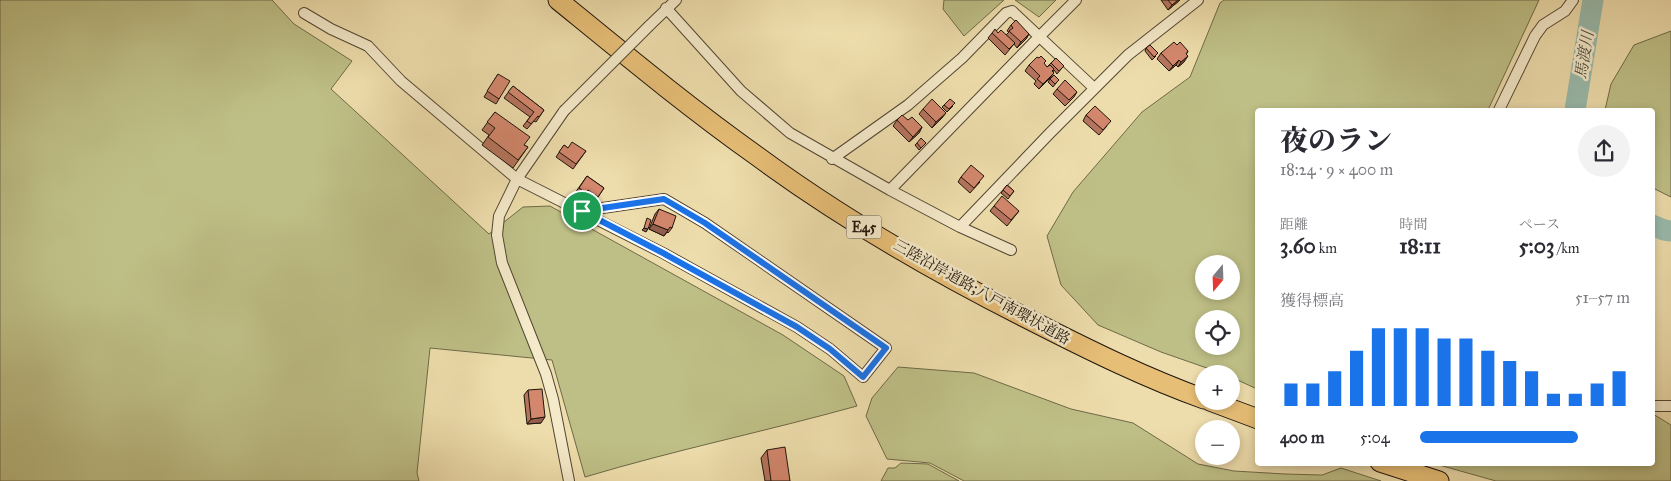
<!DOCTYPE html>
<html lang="ja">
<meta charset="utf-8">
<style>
:root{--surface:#fff;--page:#f2f2f3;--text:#2b2b33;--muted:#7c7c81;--accent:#1a73e8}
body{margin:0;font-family:"IM FELL Great Primer","Noto Serif JP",serif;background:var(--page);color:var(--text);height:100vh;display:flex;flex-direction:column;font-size:19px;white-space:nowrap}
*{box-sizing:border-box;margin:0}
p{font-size:16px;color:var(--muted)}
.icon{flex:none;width:28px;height:28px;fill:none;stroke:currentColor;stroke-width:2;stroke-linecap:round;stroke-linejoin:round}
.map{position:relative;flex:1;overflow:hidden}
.details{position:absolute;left:1255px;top:108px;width:400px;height:358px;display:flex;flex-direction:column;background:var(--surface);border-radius:5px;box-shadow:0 2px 8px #0003}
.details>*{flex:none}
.needle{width:32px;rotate:199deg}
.fabs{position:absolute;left:1195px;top:255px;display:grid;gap:10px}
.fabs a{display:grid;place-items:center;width:45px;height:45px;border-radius:50%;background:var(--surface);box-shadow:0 2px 8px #0003;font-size:25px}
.pin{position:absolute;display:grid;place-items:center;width:42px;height:42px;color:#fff;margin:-21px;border:2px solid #fff;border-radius:50%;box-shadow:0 1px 5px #0007}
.round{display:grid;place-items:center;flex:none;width:52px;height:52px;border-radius:26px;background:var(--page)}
.head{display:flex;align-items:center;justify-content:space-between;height:85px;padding:0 25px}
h1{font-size:28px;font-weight:800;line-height:38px}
.metrics{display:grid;grid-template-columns:repeat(3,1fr);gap:8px;height:85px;padding:5px 25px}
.metrics div{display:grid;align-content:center}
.metrics b{font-size:21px;font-weight:800}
.metrics small{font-size:14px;font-weight:400}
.metrics p{font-size:14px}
.chart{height:140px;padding:10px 25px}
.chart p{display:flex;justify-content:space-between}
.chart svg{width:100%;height:90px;margin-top:5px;stroke:var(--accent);stroke-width:6}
ul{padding:0 25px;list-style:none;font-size:16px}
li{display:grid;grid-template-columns:80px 60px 1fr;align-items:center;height:38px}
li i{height:12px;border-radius:6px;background:var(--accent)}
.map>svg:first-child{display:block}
</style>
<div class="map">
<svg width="1671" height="481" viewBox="0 0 1671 481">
<rect width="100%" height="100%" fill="#eeddac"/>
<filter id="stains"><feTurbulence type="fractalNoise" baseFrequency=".004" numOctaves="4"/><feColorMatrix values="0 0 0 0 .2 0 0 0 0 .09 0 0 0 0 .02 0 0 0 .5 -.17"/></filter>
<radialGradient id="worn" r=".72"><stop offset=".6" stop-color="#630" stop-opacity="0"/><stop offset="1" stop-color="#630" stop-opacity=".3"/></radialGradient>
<path fill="#bebf86" stroke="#6e6a48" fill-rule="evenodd" d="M0,0H272L294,24L352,61L331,89L489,234L523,207L550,206L783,335L844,376L857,406C767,431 675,450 585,477L552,360L430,348L417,473L419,481H0Z
M944,0H1004L964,36L943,9Z
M1015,0H1056L1039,17Z
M1224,0H1539L1488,110H1258L1257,389L1231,377V374H1224L1161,352L1098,325L1061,285L1047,236L1073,192L1142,112L1190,77L1220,3ZM1204,264H1231V291H1204ZM1204,319H1231V346H1204Z
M1671,31V197L1653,188L1652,110H1605L1611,84L1634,45Z
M898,367L974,373L1071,409L1133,423L1198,464L1234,471L1285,474L1322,475L1341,468L1381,481H964L930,463L887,459L866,416L872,398Z
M1653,414L1671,425V481H1496L1432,463L1652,462Z
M901,463L928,464L959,481H881L888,468H895Z"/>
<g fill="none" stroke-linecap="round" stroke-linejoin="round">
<path stroke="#99bbad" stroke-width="21" d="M1575,110L1593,0
M1652,225L1664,230L1671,231"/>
<defs>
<path id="minor" d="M666,8L741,91L790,133L890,190L960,227L1011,250
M304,13L331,29L368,46L401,81L517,179L663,253L797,327L830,349L863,377L886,348L705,223L664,199L582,211
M649,26L676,0
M1499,110L1535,36L1543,25L1565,11L1573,0
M564,111L517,179L499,216L497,235L502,263L546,374L553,399L569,481
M832,159L908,105L962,58L1006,13L1012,11L1094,88
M890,190L1039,37L1076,0
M960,227L1050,133L1128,55L1198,0
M1652,406H1671"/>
<path id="motorway" d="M558,0C623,53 688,107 757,156C844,220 940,275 1036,323C1091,351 1146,378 1204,399
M1210,401L1258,419
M1380,462L1439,481"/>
</defs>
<use href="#minor" stroke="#524632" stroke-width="12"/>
<use href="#motorway" stroke="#1e140a" stroke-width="21"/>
<use href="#minor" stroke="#f4e9c9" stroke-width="10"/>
<use href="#motorway" stroke="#e7be76" stroke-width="19"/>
<defs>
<path id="minor-bridge" d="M564,111L649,26"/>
</defs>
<use href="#minor-bridge" stroke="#524632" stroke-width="12" stroke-linecap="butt"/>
<use href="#minor-bridge" stroke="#f4e9c9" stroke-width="10"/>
</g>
<path fill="#b5745e" stroke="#1e140a" d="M1161,0H1180L1168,10Z
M1011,25L1029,34L1026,39L1017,48L1014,44L1005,55L988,38L992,33H998L1006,35L1009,32L1007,31Z
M1177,45L1188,51L1186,55L1184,62L1178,67L1176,65L1169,71L1157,59L1161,53Z
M1146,48L1156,56L1152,60L1145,51Z
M1056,58L1062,68L1057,74L1054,70L1050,78L1039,89L1034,84L1036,81L1025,71L1029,65L1044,64L1047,67Z
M498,74L499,99L496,104L484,97Z
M1050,79L1057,82L1053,87L1048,82Z
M513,86L544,110L536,122L534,121L527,129L523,126L530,117L504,98Z
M1057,89L1077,92L1074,97L1065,106L1053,94Z
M944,105L953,106L947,112L942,107Z
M923,109L942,118L932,128L919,114Z
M495,112L524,145L528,147L513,168L482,145L489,135L482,130Z
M1086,115L1107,126L1099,135L1083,121Z
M897,120H908L922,127L919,133L909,142L893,126Z
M917,143H926L919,150L915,145Z
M564,145L568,148L586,151L573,169L556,157Z
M587,176L604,188L594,203L584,195L582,198L575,193Z
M961,177L980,182L970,193L958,182Z
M1007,185L1014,191L1008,199L1001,193Z
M994,206L1019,211L1007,226L990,211Z
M659,209L672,228L668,233L667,232L664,236L649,229L655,214Z
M528,390L541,423L527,424L524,395Z
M767,450L790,481H765L761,458Z"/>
<path fill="#945e4c" stroke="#1e140a" d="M1178,0H1180L1168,10L1172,5Z
M1029,34L1026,39L1017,48L1021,42Z
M1188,56L1184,62L1178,67L1181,62Z
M1179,60L1176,65L1169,71L1173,66Z
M1054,73L1050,78L1039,89L1043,84Z
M946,113L942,118L932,128L936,122Z
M922,127L919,133L909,142L913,137Z
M653,224L668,230L664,236L649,229Z
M644,228L648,229L646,232L642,230Z
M545,417L541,423L527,424L531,419Z"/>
<path fill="#d3876d" stroke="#1e140a" d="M1168,0H1178L1172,5Z
M1016,20L1029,34L1021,42L1009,31L1013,28L1011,25Z
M995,29L998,33L1001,30L1015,43L1009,49L992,33Z
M1174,42L1177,45L1180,42L1188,51L1186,54L1188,56L1181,62L1179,60L1173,66L1161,53Z
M1150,45L1158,53L1154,57L1146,48Z
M1041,56L1046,61L1044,63L1047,67L1050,65L1054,69L1052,71L1054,73L1043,84L1037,79L1040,76L1029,65L1037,57L1039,58Z
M1056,58L1064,66L1059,71L1051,63Z
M498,74L510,81L499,99L487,91Z
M1054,75L1059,80L1055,84L1050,79Z
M1065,80L1077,92L1069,100L1057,89Z
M513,86L544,110L539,117L538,116L531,124L527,121L534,112L508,92Z
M932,99L946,113L936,122L923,109Z
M950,99L955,103L949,109L944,105Z
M1095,106L1111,121L1103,130L1086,115Z
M495,112L530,137L524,145L528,147L518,160L488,137L495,128L487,122Z
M902,115L908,120L912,117L922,127L913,137L897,120Z
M921,138L926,143L921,148L917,143Z
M572,142L586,151L576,164L559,152L564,145L568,148Z
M971,165L984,176L974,188L961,177Z
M587,176L604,188L598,197L588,190L586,193L579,188Z
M1007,185L1014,191L1010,196L1003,190Z
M1002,196L1019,211L1011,220L994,206Z
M659,209L676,216L672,228L670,227L668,230L653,224Z
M647,218L651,220L648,229L644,228Z
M542,389L545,417L531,419L528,390Z
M785,447L790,481H771L767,450Z"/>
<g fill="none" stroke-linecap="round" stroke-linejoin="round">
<defs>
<path id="route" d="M664,199L705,223L886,348L863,377L830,349L797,327L663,253L582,211Z"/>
</defs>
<use href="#route" stroke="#fff" stroke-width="10"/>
<use href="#route" stroke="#1a73e8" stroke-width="6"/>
</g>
<g text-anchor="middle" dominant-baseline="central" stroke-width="5" stroke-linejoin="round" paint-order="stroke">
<rect fill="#f4e9c9" stroke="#5e5443" stroke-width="1" x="846.5" y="215.5" width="35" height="23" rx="4"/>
<g font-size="14" font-weight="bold" fill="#1e140a">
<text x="864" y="227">E45</text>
</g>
<g font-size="15" fill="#1e140a" stroke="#f4e9c9">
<text transform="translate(982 292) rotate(29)">三陸沿岸道路;八戸南環状道路</text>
</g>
<g font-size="16" font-style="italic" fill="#494e43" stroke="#f4e9c9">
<text transform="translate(1584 55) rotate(-81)">馬渡川</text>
</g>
</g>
<rect width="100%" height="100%" filter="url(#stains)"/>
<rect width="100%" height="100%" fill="url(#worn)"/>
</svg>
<div class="fabs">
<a><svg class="needle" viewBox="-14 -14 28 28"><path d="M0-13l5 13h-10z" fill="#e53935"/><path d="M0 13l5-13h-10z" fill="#7c7c81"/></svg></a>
<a><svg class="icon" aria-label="locate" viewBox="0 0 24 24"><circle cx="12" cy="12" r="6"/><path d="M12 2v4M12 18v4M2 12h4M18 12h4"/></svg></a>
<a>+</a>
<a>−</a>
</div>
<div class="pin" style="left:582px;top:211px;background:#1e9e55"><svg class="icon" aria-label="arrive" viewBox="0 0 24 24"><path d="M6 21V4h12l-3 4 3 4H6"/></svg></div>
<section class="details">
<div class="head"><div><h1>夜のラン</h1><p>18:24 · 9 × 400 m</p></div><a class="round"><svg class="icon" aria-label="share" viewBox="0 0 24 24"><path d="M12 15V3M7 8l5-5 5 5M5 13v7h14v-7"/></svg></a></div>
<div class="metrics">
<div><p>距離</p><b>3.60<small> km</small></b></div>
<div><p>時間</p><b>18:11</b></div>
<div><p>ペース</p><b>5:03<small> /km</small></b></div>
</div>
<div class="chart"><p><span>獲得標高</span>51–57 m</p>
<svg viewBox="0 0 160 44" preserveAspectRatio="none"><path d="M5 44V33M15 44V33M25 44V27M35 44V17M45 44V6M55 44V6M65 44V6M75 44V11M85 44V11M95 44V17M105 44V22M115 44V27M125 44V38M135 44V38M145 44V33M155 44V27"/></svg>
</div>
<ul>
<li><b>400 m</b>5:04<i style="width:75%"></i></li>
</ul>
</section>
</div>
